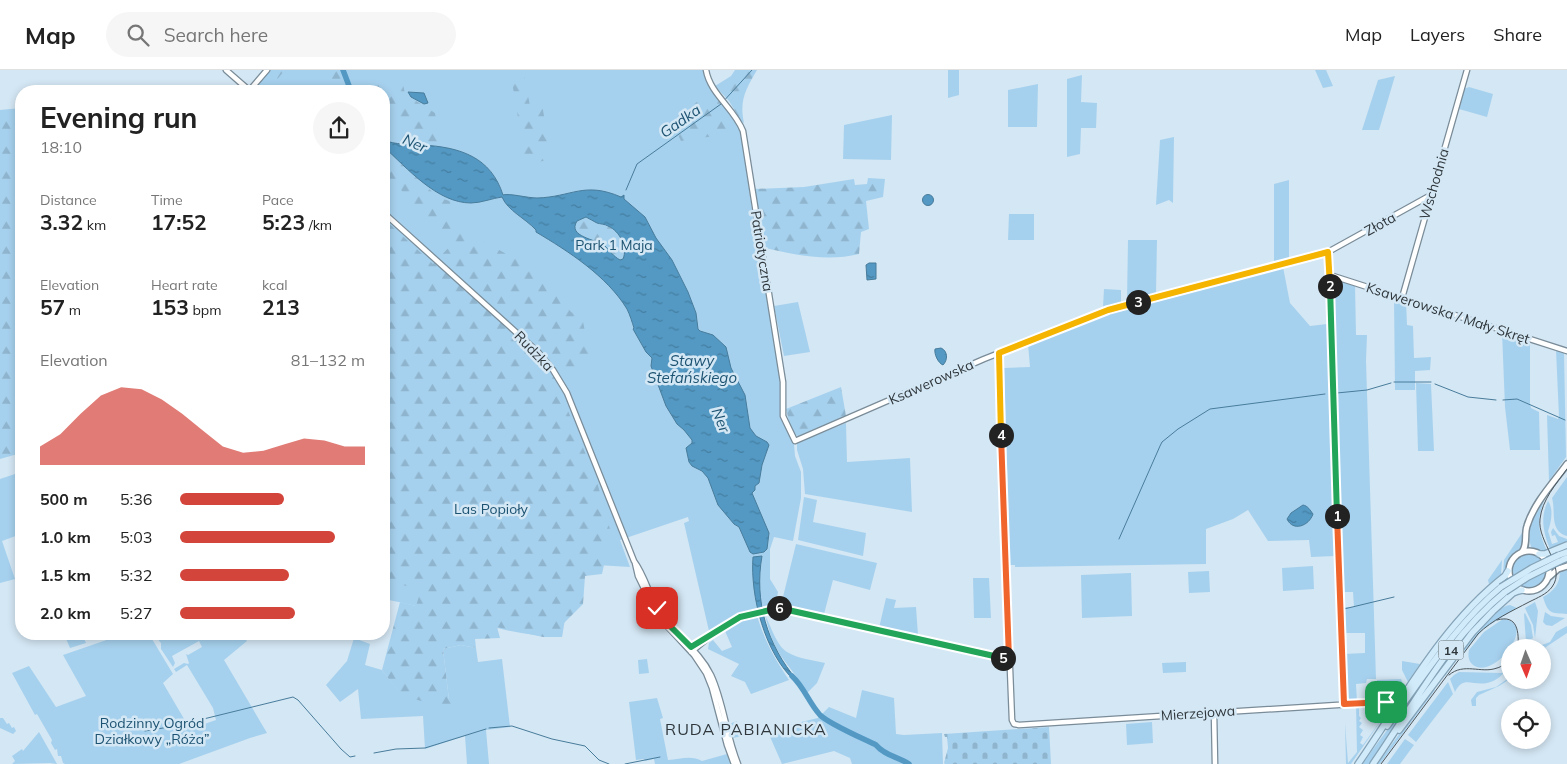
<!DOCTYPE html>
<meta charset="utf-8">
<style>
:root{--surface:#fff;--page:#f6f6f6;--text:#222;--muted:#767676;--line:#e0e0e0;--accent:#d3443b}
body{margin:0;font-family:Mulish,sans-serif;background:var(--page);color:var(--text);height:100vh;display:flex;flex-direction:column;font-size:19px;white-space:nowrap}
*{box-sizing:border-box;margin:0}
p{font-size:16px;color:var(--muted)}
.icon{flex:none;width:28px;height:28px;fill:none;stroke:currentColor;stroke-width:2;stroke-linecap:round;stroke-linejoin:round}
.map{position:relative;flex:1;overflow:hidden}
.panel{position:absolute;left:15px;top:15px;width:375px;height:555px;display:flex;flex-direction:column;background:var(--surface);border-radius:20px;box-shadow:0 2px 8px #0003}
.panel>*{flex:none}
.needle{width:32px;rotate:178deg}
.controls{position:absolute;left:1501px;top:569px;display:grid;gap:10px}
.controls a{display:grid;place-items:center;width:50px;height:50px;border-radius:50%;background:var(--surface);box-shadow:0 2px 8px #0003;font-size:25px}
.pin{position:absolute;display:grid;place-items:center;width:42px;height:42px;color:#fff;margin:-21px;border-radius:10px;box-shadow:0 2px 8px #0006}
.km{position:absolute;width:25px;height:25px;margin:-12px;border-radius:50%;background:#222;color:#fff;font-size:14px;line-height:25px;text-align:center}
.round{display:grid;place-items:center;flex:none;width:52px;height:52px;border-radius:26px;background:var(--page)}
.overview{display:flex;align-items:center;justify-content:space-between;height:85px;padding:0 25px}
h1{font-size:28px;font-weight:700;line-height:38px}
.figures{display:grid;grid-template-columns:repeat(3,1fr);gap:8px;height:85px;padding:5px 25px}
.figures div{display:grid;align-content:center}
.figures b{font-size:21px;font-weight:700}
.figures small{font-size:14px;font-weight:400}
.figures p{font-size:14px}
.chart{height:140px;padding:10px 25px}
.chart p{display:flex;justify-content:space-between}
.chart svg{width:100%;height:90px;margin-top:5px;fill:var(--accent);opacity:.7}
ul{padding:0 25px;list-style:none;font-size:16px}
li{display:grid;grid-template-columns:80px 60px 1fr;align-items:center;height:38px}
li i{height:12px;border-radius:6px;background:var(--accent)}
header{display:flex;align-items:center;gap:30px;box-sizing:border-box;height:70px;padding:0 25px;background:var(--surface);border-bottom:1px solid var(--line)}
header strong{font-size:24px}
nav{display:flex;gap:28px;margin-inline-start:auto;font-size:18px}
.search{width:350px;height:45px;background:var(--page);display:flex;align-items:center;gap:12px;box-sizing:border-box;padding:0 18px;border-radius:28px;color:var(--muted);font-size:19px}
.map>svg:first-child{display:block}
</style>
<header>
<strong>Map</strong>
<div class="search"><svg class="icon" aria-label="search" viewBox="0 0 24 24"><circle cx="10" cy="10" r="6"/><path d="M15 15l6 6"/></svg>Search here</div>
<nav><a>Map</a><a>Layers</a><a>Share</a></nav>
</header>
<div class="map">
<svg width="1567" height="694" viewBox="0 0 1567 694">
<defs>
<pattern id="forest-firs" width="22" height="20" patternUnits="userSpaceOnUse" patternTransform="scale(1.25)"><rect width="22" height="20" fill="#a6d1ee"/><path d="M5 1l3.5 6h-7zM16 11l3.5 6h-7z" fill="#8fb4cd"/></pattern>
<pattern id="cemetery-stones" width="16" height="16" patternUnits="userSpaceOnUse" patternTransform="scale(1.25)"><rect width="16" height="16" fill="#a6d1ee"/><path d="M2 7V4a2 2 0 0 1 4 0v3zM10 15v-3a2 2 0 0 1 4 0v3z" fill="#8fb4cd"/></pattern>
<pattern id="water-ripples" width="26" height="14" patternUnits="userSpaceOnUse" patternTransform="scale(1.25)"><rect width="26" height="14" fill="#5399c4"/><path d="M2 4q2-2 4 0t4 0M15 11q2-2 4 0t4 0" fill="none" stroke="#457ea0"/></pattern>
</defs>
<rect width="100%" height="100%" fill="#d4e7f4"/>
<path fill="#a6d1ee" d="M264,0H704L707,13L712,21L721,30L741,62L755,160L782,317L781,342L794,374L795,386L801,402V428L793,471L774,467L770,479V509L778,522L776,533C748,539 736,548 711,562L709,561L684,453L689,451L688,447L620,470L630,497L597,495L575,490L562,567C501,566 443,540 384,529V21H241L243,20L241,18L247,15L243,11L249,16Z
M948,0H959V25L948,28Z
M1315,0H1326L1333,16L1323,18Z
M1082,5L1081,32L1097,33L1096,58H1081L1080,84L1067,87V9Z
M1395,6L1379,60H1362L1378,10Z
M1038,14L1037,57H1008V20Z
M1469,17L1493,24L1487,47L1459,39L1464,19Z
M892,45L891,90L843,89L844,55Z
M1174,67L1173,133L1169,130L1156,135L1160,70Z
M1289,110V189L1274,194V114Z
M1009,144H1034V170H1008Z
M1128,170H1157L1156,223L1127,231Z
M1283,197L1290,233L1310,256L1327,254L1335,486L1311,487L1309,470L1268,471L1248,440L1233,449L1206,459V494L1015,497V495H1010L1004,298L1030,297L1028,274L1111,242Z
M1332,207L1355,214L1356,265H1367L1366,291L1376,609H1367L1366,613L1356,614L1357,631H1347L1343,584L1365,583V563H1345V537H1354L1353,522H1343Z
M1104,219L1121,220V233L1103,237Z
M1394,227L1406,231L1407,255L1413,256L1414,288L1431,287L1430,300L1415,301V320H1395Z
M798,232L810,282L784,286L774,236Z
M1502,262L1530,272V334L1531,338L1539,342L1540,380H1510L1505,337Z
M1556,280L1564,283L1566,387L1549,411L1547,345L1558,349L1559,347Z
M1416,313L1431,314L1434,381H1418Z
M846,353L847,392L910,388L912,442L805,424L803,399L797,380V373Z
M21,402V464L2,471L15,509L0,513V409Z
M1567,407V466C1549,461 1556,441 1552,428Z
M804,427L817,430L813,452L866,463L863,486L798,470Z
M1544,429C1544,432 1541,439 1540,444C1537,458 1542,469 1547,481L1541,482L1531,477C1526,459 1534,444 1544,429Z
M1548,431C1554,439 1551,453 1548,461L1552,474L1558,472L1555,465L1552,466L1551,462L1553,458L1559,466L1567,469V472L1550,479C1543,462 1540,447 1548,431Z
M1522,463L1524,465L1522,480L1511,488L1503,505L1504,490Z
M796,474L877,493L870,520L833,510L824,544L781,535Z
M1511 502a18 18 0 1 1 36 0a18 18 0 1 1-36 0Z
M1502,490L1501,505L1489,514L1488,510Z
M1313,496L1314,519L1283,521L1282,498Z
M1567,498V544C1551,543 1548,544 1543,527C1554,521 1560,514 1560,501Z
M1209,501L1210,522L1189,523L1188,502Z
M1131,503L1132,546L1082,548L1081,505Z
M973,508H989L991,548H974Z
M886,528L896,530L894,538L916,537L918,565L879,558Z
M1535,532L1538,541L1535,568L1533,555L1525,538Z
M1510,535L1517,538L1483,559L1461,585C1464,572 1496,536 1510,535Z
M1545,542L1551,546L1565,548L1552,556L1546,555L1543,552Z
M1525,543L1531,555L1533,568L1526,572L1524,544Z
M765,545C771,556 776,575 787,582C798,589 813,590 825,593L817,613L807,623C799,607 786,595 777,580C771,569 768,557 765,545Z
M757,546C765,571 774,588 789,610L751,624L745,612L731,606L739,594L708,579L709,573L713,570L722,581L732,577L725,561L746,548Z
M1503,549C1540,552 1492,613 1472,594C1468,590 1468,585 1469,580L1484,562Z
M1567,556V563L1543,579L1542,575L1550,572L1556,562Z
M64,564H82L86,573L70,578Z
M124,564H135L136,566L139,564H149L173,604L163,613L190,659L216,650L213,638L187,595L176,602L174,599L184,593L188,594L189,593L186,584L188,585L202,577L199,571L172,586L175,593L173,597L161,579V573L153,564H241L247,571L224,590L267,663L250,668L179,694H65L63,693L61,686H58L57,679L55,680L51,673L52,670L37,644L35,645L12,603L29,596L56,637L86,626L63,585Z
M354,568L370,574L365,595L382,600L401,624L451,632L449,630L443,579L461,575L476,578L478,592L502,589L510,657L486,660L489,694H467L465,666L425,679L423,646L361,649L358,619L340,632L326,615L347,591Z
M1458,585V588L1445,606L1444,605L1434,619L1435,620L1380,694H1377Z
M647,589L649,603L639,604L638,590Z
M1402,591L1420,594L1408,612L1402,600Z
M1186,592V602L1163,603L1162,593Z
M1510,596V597C1503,604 1497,611 1487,613C1472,616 1463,605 1455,622L1450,609L1454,605L1459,602L1501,603L1505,602Z
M1431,601L1433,602L1370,694H1362Z
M1510,607V609L1499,616L1479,625L1476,628V636H1472L1471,630L1477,622L1496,617Z
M1401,609L1404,617L1399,624L1389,619L1377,620V610Z
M1448,612L1453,624L1416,672L1408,665Z
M862,620L894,628L896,664L904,665L942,663L943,694H852L850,688L834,681L782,694L767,660L818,648L829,637L856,648Z
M657,628L663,648L660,649L668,690C680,689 692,685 702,691L727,684L731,694H655L654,689L645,691L644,689L636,690L629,632Z
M1380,634H1386L1389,639L1351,694H1346L1345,653L1348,693L1357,682L1356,636L1377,635L1376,639L1375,636L1359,638V646L1361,648L1359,651L1362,653L1359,657L1363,660L1360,665L1363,667L1360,673L1363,675L1381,650Z
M0,648H3L7,654L9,653L12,658L14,657L16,661L13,664L0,658Z
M737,651L740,657L742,666L733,668L729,654Z
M1152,652L1153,673L1127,675L1126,654Z
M39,662L57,694L50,693L12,694L15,691L12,686L22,679L23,681Z
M1405,669L1414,675L1400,694H1387Z"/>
<path fill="url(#forest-firs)" d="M270,0H285L274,13L265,5Z
M311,0H339L348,21H336Z
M510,0H523L530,36L542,34L551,89L526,95Z
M735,0H757C746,19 739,30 744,53L741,51L729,31L715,16L731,6Z
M382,9H402L405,24L435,43L441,76L386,71L399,62L402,54L399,49L384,45V21H374Z
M712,21L721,30L741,62L681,71L671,51Z
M21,38V383L0,389V40Z
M384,78L438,127L452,132L441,144L443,149L541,203L571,242L582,247L591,290L555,311L564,331L597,412L611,463L602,504L585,506L583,534L563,554L562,567H543L497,557L500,568L475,569L476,578L461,575L443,579L449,630L458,634L459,638H445L401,625L382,600L400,532L416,536L421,520L384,510V149L433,194L454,172L433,154L384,102Z
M868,108L885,109L883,127L866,131L869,159L861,162L859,184C828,192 796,185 765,178L754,119L804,117L854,109L855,115L867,114Z
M586,147C589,149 593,151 597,153C600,154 605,154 608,156C620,161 628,177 623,189L620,190C614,186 610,180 605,176C596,170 567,166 577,151Z
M841,317L846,346L801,367L795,365L791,360L786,339Z"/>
<path fill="url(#cemetery-stones)" d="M1049,657L1051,694H945L944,693L948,678L947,667H945L944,664Z"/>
<path fill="url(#water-ripples)" stroke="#487c9b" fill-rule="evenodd" d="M408,22L424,23L428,33L424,34L411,27Z
M384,70C395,75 409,74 422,75C460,77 491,87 503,125C510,123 527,128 537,128C572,127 584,111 621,127L624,125V129L645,147L656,168L672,190L688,222L696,243L698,259L700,261L713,265L726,277L731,298L745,325L750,358L756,366L767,372L769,375L762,395L759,413L755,416V420L752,423L769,463L767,479L764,482L753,484L750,482L739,457L734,454L718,435L708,408L702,401L692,396L689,392L686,378L692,373V370L684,360L677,354L666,336L651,296L652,288L646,282L633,259L634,258C632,252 630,245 627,239C607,206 568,181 536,162V160C525,148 508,141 502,127C493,128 481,133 471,133C437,133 407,98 384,77ZM586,147C590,149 593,151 597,153C600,154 605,154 608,156C620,161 628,178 623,189L620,190C613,186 610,181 605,176C596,169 567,167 577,151Z
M922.5 130a5.5 5.5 0 1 1 11 0a5.5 5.5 0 1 1-11 0Z
M869,193H876V209L867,210L866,195Z
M941,278C948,281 948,290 943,295C938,293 934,284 935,279Z
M1303,435C1308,436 1310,440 1313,444C1309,456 1293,462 1287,449L1291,443Z
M762,486C754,531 767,575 797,610L795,611C765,584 750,526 753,487Z"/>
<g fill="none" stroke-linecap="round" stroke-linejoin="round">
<path stroke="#487c9b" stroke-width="1" d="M626,120L637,94L721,34L752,0
M1394,312H1431
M1435,314L1468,327L1496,330
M1337,323L1367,320L1391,313
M1503,330L1517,329L1565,350
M1119,469L1160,376L1162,372L1178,359L1210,339L1325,324
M1344,539L1394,527
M489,658L512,656L552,669L585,676L599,690L609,694
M145,661L175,656L293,627L298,630L341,679L350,687L355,686
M374,683L396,679L425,678L486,659
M625,694L660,687"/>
<path stroke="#5399c4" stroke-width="5.5" d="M343,0L351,21
M792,606C804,617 809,633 820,645C829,654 864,669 876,675C885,686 897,686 909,694"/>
<defs>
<path id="tertiary" d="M226,0L250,21
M706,0C710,24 734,38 743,61L783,312V346L795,371L984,289L1108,240L1328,182L1431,125
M249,21L267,0
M384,143L538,282L553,300L567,323L634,491C646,507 649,527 660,543C675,566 699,580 711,605C724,633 726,665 738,694
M1328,182L1344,634
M1330,205L1567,281
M1402,228L1467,0
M999,283L1010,599L1012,650L1014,654L1019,655L1400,631
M635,493L638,506L657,545L694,585L706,603L712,618L727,675L734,694
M689,579L708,567
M691,582L709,567L740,547L778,538L1009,589
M1214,643L1215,694"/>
<path id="secondary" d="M1509 501a20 20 0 1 1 40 0a20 20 0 1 1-40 0Z
M1522,482C1528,475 1524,465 1527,456C1534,433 1553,413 1567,394
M1549,507L1558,499L1567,496"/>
<path id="primary" d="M1539,484H1545L1567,475
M1559,485L1567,482
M1560,491L1567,488
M1387,656C1423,608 1455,555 1501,517
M1399,660L1472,563L1493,541L1513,523L1518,521L1522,520
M1358,694C1403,629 1442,555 1505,506L1508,501
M1373,694C1414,635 1449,567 1505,522"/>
</defs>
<use href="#tertiary" stroke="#7a8c98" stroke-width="7"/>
<use href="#secondary" stroke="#7a8c98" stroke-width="8"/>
<use href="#primary" stroke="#85a3b7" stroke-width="8"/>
<use href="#tertiary" stroke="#fff" stroke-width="4.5"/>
<use href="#secondary" stroke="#fff" stroke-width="5"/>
<use href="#primary" stroke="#d1ebfb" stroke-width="5.5"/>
<path stroke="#4d575e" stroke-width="1" d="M1497,550C1518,544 1519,562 1518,578
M1449,605C1464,592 1481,604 1497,598C1502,597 1506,592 1510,588
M1381,694L1478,564C1492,550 1512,541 1529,532C1537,528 1547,524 1552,517C1567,497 1537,472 1540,449C1542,430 1556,414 1567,399"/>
<defs>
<path id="primary-bridge" d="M1501,517L1532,498L1559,485
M1505,522L1528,507L1560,491"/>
</defs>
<use href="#primary-bridge" stroke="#85a3b7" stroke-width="8" stroke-linecap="butt"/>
<use href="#primary-bridge" stroke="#d1ebfb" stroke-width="5.5"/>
</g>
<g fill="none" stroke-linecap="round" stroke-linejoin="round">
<defs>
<path id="split-1" d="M1337,446L1344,634L1386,632"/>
<path id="split-2" d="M1330,216L1337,446"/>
<path id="split-3" d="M1138,232L1328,182L1330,216"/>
<path id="split-4" d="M1001,365L999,283L1108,240L1138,232"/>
<path id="split-5" d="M1001,365L1009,589L1003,588"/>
<path id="split-6" d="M779,538L1003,588"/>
<path id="split-7" d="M657,538L667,553L691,577L740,547L779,538"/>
</defs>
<use href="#split-1" stroke="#fff" stroke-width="10"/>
<use href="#split-2" stroke="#fff" stroke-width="10"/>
<use href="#split-3" stroke="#fff" stroke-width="10"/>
<use href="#split-4" stroke="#fff" stroke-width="10"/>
<use href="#split-5" stroke="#fff" stroke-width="10"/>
<use href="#split-6" stroke="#fff" stroke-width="10"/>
<use href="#split-7" stroke="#fff" stroke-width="10"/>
<use href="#split-1" stroke="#f0652b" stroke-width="6"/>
<use href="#split-2" stroke="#22a559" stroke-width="6"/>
<use href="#split-3" stroke="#f5b400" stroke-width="6"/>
<use href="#split-4" stroke="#f5b400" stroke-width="6"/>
<use href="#split-5" stroke="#f0652b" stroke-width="6"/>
<use href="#split-6" stroke="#22a559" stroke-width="6"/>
<use href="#split-7" stroke="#22a559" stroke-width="6"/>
</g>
<g text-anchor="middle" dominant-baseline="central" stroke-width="5" stroke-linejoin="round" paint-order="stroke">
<rect fill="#d4e7f4" stroke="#606c73" stroke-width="1" x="1438.5" y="570.5" width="25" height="19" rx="4"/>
<g font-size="12" font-weight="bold" fill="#2f373c">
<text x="1451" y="580">14</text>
</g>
<g font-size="14" fill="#2f373c" stroke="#d4e7f4">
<text transform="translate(1434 114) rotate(-74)">Wschodnia</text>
<text transform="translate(1380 154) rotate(-29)">Złota</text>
<text transform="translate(762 181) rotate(81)">Patriotyczna</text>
<text transform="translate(1448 243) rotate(18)">Ksawerowska / Mały Skręt</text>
<text transform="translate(534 281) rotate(46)">Rudzka</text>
<text transform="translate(931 312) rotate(-24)">Ksawerowska</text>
<text transform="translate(1198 643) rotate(-4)">Mierzejowa</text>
</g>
<g font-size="14" fill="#1d5372" stroke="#d4e7f4">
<text x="614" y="175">Park 1 Maja</text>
<text x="491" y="439">Las Popioły</text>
<text x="152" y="653">Rodzinny Ogród<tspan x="152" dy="16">Działkowy „Róża”</tspan></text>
</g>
<g font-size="15" font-style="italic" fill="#1d5372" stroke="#d4e7f4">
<text transform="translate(680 51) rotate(-35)">Gadka</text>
<text transform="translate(415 73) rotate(24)">Ner</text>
<text x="692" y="290">Stawy<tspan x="692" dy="17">Stefańskiego</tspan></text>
<text transform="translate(721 350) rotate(68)">Ner</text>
</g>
<g font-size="16" letter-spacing="1" fill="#2f373c" stroke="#d4e7f4">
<text x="746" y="659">RUDA PABIANICKA</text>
</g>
</g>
</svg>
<div class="controls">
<a><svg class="needle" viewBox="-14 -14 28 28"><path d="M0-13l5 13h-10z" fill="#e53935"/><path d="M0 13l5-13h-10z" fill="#767676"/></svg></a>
<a><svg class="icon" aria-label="locate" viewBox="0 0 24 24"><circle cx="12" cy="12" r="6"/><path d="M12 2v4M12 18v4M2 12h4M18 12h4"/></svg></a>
</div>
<div class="pin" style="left:1386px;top:632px;background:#1e9e55"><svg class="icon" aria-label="arrive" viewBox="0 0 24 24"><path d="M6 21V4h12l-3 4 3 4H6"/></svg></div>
<div class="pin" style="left:657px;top:538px;background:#d93025"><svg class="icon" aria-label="check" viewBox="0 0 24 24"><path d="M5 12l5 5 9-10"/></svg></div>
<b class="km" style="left:1337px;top:446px">1</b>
<b class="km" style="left:1330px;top:216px">2</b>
<b class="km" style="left:1138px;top:232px">3</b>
<b class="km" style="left:1001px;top:365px">4</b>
<b class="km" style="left:1003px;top:588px">5</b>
<b class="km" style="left:779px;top:538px">6</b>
<section class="panel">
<div class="overview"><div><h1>Evening run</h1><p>18:10</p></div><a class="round"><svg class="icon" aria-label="share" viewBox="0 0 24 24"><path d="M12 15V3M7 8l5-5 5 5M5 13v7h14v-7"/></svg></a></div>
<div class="figures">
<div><p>Distance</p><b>3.32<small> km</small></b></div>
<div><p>Time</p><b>17:52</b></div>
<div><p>Pace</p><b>5:23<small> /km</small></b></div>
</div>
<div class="figures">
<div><p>Elevation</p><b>57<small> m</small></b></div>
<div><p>Heart rate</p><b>153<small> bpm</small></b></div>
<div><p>kcal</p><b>213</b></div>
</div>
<div class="chart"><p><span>Elevation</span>81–132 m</p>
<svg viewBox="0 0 160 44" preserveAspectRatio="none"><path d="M0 44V35L10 29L20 19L30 10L40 6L50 7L60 12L70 19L80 27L90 35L100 38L110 37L120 34L130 31L140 32L150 35L160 35V44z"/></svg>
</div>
<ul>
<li><b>500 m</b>5:36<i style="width:56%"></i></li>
<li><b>1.0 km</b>5:03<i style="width:84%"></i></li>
<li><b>1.5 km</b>5:32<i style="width:59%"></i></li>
<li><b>2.0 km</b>5:27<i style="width:62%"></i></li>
</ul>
</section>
</div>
